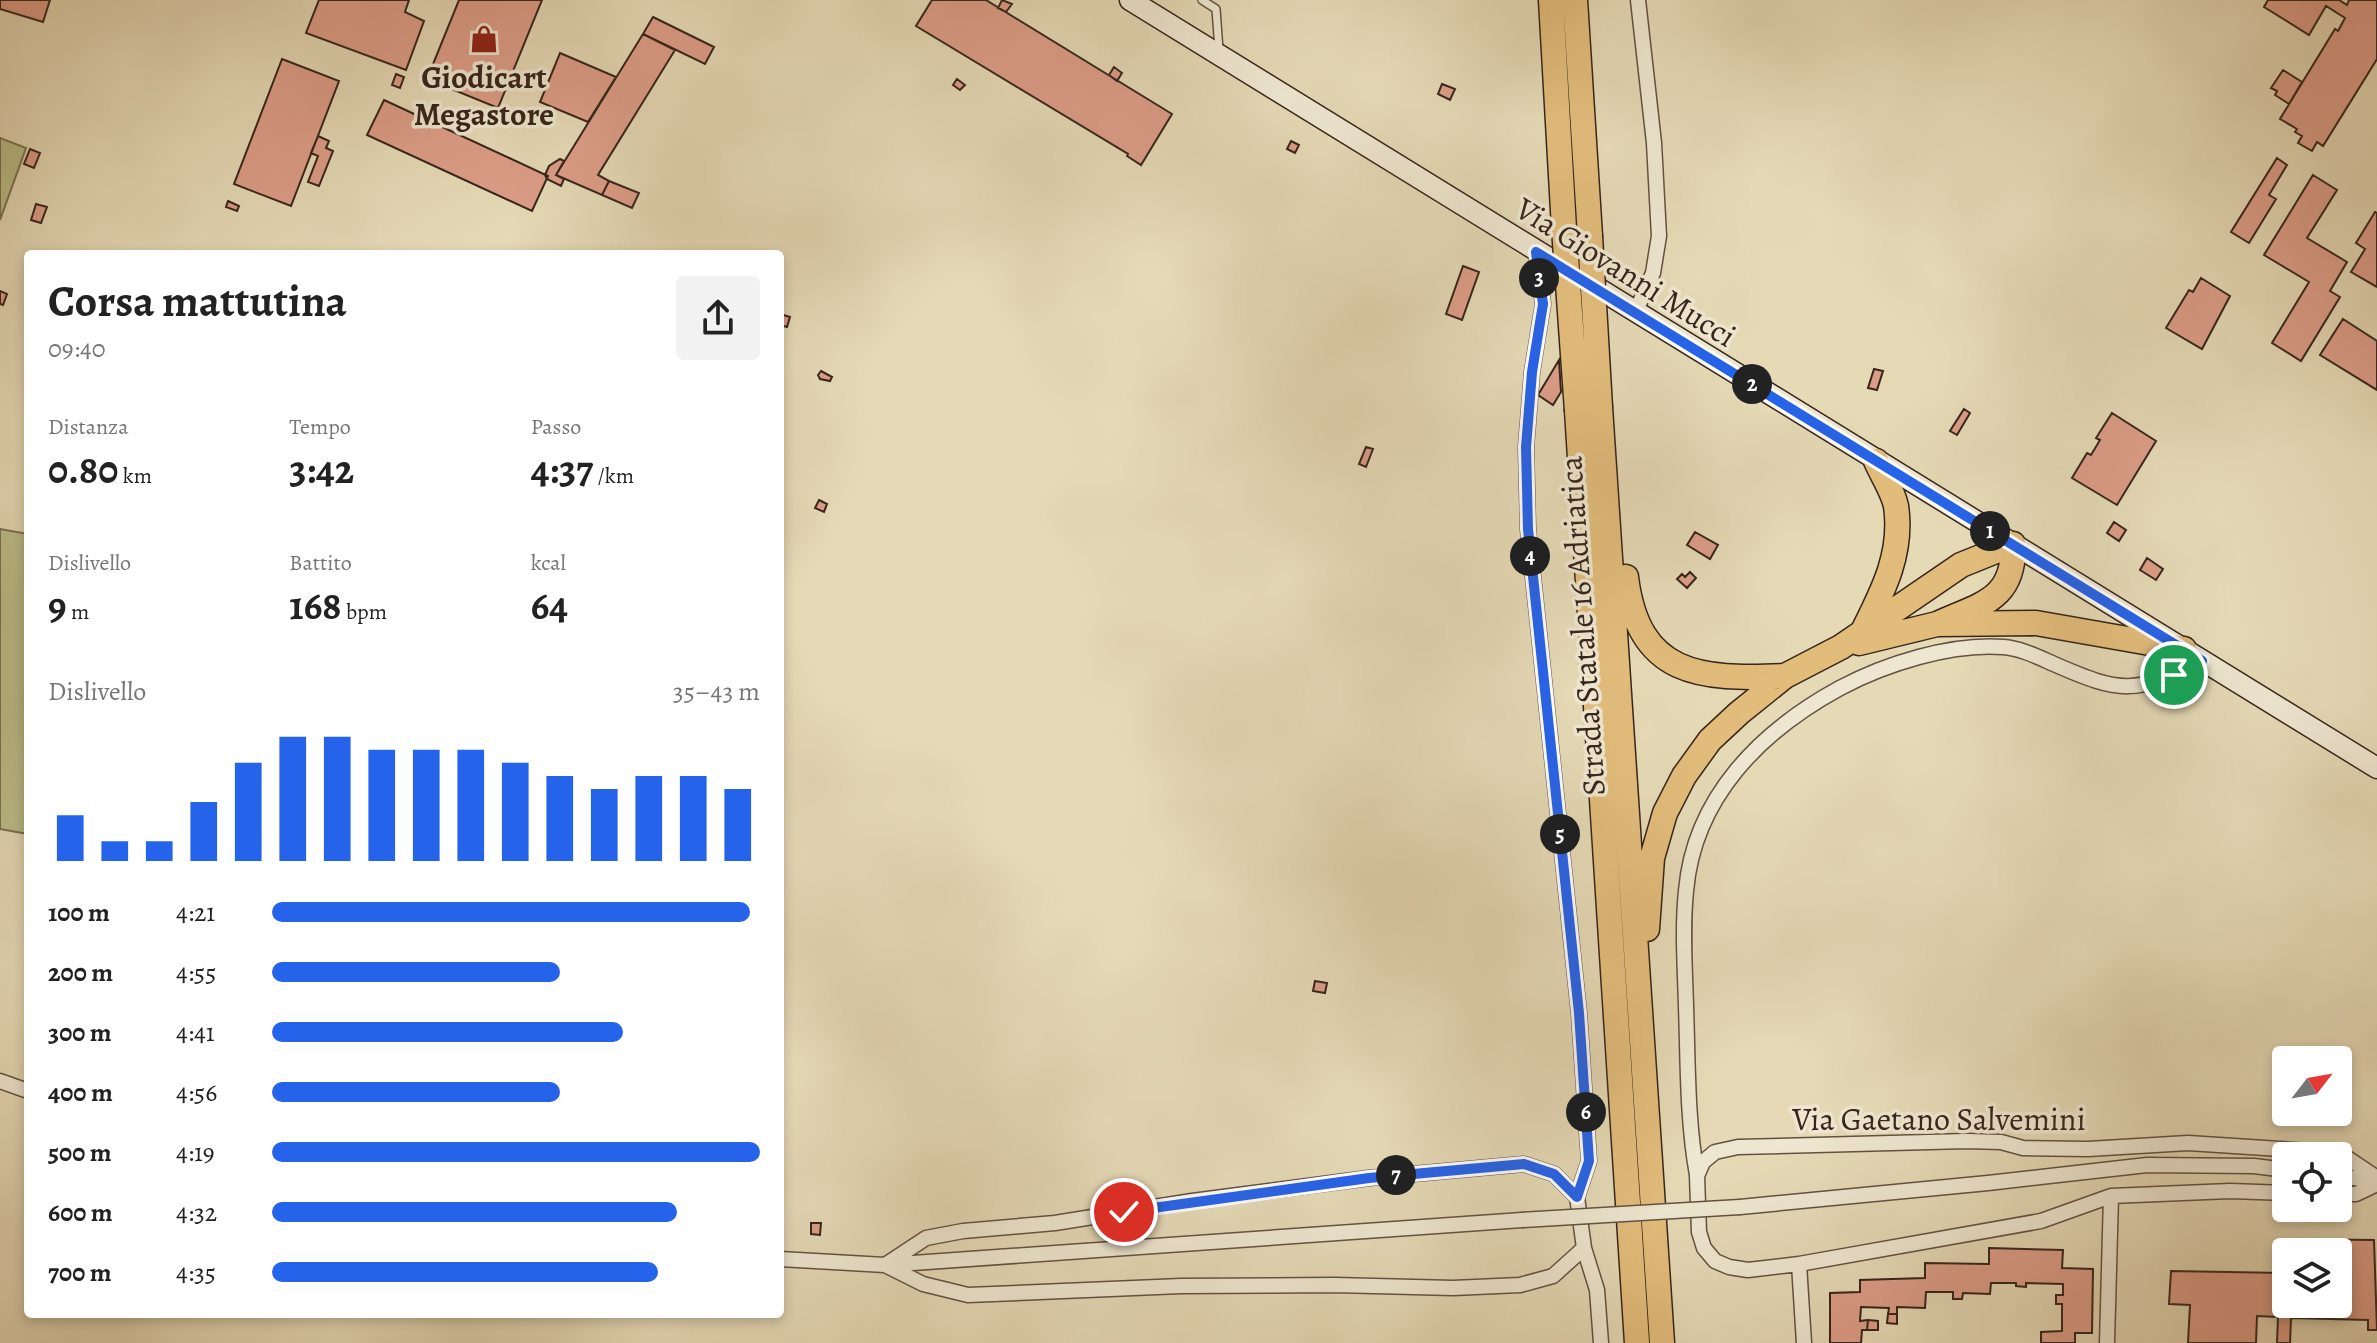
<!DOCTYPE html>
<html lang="it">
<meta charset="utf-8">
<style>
:root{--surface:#fff;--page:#f2f2f2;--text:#222;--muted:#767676;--accent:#2563eb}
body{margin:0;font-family:Alegreya,serif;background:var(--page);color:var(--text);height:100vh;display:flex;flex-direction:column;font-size:30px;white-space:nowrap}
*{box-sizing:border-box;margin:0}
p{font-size:26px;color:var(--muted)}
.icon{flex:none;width:44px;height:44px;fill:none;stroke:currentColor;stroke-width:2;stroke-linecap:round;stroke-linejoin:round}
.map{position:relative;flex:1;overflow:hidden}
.details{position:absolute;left:24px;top:250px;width:760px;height:1068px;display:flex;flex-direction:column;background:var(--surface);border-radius:8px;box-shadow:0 4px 12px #0003}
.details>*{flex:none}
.needle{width:52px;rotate:59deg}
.tools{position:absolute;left:2272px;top:1046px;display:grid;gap:16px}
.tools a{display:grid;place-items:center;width:80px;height:80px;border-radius:8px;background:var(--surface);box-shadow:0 4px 12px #0003;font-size:40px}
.pin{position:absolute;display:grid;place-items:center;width:68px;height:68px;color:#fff;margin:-34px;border:4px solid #fff;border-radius:50%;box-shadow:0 2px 8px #0007}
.km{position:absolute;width:40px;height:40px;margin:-20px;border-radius:50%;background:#222;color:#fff;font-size:22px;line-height:40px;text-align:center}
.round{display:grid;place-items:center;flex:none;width:84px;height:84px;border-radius:8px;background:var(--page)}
.summary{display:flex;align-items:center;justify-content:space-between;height:136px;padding:0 24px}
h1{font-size:44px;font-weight:700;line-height:60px}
.metrics{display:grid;grid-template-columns:repeat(3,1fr);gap:12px;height:136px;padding:8px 24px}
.metrics div{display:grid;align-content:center}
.metrics b{font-size:40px;font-weight:700}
.metrics small{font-size:22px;font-weight:400}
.metrics p{font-size:22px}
.chart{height:224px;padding:16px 24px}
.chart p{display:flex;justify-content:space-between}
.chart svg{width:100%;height:144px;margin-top:8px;stroke:var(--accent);stroke-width:6}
ul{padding:0 24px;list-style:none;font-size:26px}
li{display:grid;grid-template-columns:128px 96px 1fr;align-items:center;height:60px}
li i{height:20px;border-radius:10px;background:var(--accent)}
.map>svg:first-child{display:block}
</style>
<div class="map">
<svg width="2377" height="1343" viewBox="0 0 2377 1343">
<rect width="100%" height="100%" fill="#e5d9b6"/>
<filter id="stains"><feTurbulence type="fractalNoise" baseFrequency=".0025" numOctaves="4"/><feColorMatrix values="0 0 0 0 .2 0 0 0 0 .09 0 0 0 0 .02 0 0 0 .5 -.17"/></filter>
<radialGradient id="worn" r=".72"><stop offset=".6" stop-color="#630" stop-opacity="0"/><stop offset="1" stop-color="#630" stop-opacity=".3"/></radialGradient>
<path fill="#bbbd89" stroke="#797152" stroke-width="2" d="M0,138L26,148L0,220Z
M0,529L28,534V834L0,829Z"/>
<path fill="#dc9d88" stroke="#37251b" stroke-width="2" fill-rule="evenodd" d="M0,0H50L43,22L0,9Z
M319,0H409L405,12L424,21L406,70L306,33Z
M459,0H542L498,108L427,79Z
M932,0H986L1172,114L1141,165L1127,156L1128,154L916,26Z
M1002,0L1012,4L1006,12L998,8Z
M2268,0H2339L2347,5L2349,0H2377V59L2323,146L2317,142L2312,151L2298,143L2302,136L2295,132L2297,129L2280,119L2335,29L2338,31L2345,18L2326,6L2309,35L2264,7Z
M653,17L714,47L705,64L643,34Z
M643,34L675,50L598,175L609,181L602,195L556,175Z
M560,53L616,77L588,122L540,102Z
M282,59L339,81L291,206L234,184Z
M1114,67L1122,73L1117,81L1109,75Z
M2283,70L2302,82L2289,104L2275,95L2277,91L2271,88Z
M396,74L404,77L400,88L392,85Z
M957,79L965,85L960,90L953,85Z
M1442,84L1455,89L1450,100L1438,94Z
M384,100L548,176L532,211L367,135Z
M318,136L329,141L326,148L333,151L319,186L308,182L318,156L311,153Z
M1291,141L1299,145L1295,153L1287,149Z
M30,149L40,153L34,168L24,164Z
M2277,158L2287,165L2269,195L2276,199L2249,243L2231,232Z
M560,159L564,161L556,175L564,179L561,186L547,179L545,175L549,166Z
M2313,175L2337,190L2307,238L2347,262L2330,291L2340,297L2301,361L2272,343L2309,282L2264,255Z
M609,181L639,193L632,208L602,195Z
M228,201L239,206L237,211L226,207Z
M36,204L47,207L41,223L31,220Z
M2375,212L2377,213V287L2351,272L2365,249L2356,243Z
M1463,266L1479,272L1462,320L1446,314Z
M2201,278L2230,296L2202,349L2166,328L2189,290L2193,292Z
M0,291L7,294L3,305L0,304Z
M780,314L790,317L787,327L780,325Z
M2343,319L2377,341V390L2320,355Z
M1559,360L1561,392L1553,405L1538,395Z
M1874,369L1883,371L1877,390L1868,388Z
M821,371L832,377L830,381L820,379L818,375Z
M1964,409L1970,413L1957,435L1950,431Z
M2112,413L2156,441L2117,505L2072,478L2087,453L2091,455L2100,440L2096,438Z
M1366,447L1373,449L1366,467L1359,464Z
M819,500L827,504L824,512L815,508Z
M2114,522L2126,530L2119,541L2107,533Z
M1695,532L1718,545L1710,559L1687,545Z
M2147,558L2163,569L2156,580L2140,570Z
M1690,572L1696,578L1687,588L1677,579L1682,574L1685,577Z
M1315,981L1327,983L1325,993L1313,991Z
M811,1223H821L820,1235L811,1234Z
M2286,1239L2374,1240L2377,1330H2368V1320L2291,1318L2290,1343H2277L2278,1317L2257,1316L2256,1343H2188L2190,1305L2169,1304L2171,1271L2285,1273ZM2286,1252H2338V1304H2286Z
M1989,1248L2063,1250L2062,1268L2093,1269L2092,1333H2075V1343H2041V1332L2062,1331V1304H2056V1295H2063V1284L2026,1283V1287L2016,1286V1283H1991L1990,1294L1963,1293L1962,1299H1953V1292H1926L1925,1308L1897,1307V1314H1888L1889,1308L1861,1307L1860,1321L1868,1320L1867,1330H1862L1861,1343H1830V1293L1860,1292V1280L1925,1278V1263L1989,1264Z
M1888,1314H1897V1324L1887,1323Z
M1868,1320L1878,1321V1330H1867Z"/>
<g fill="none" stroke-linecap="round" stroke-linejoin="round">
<defs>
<path id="service" d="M1202,0L1216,9L1219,50"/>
<path id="minor" d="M1536,252L1543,304L1532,372L1526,447L1528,529L1579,1013L1589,1161L1577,1197
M1635,313L1653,273L1659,236L1654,143L1638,0
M0,1081L28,1091
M1524,1164L1554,1174L1577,1197L1584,1248L1553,1276L1520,1285L1453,1288L1335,1285L1181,1286L968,1295L923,1284L885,1265L926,1238L963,1231L1055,1223L1192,1201L1369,1178Z
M1697,1175C1687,1120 1688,1063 1686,1006C1685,968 1682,929 1686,891C1694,797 1761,731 1840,688C1885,664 1951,643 2003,647C2020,648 2038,657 2054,664C2122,694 2135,694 2202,661
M2338,1176L2377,1181
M2286,1193L2230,1191L2111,1196L2041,1221L1799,1264L1748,1270L1729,1267L1715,1261L1704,1248L1699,1232L1697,1176L1703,1162L1715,1152L1738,1147L1967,1141L2001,1142L2023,1148L2088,1149L2188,1143L2340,1153L2377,1178
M2338,1194H2356L2377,1184
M1740,1207L1988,1183L2147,1165L2254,1166L2286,1170
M1584,1248L1597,1290L1601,1343
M780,1259L885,1265L1522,1220
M1799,1264L1804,1343
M2107,1343L2111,1196"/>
<path id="secondary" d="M1130,0L2377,768"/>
<path id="trunk" d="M1551,0L1564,228
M1575,0L1590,236
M1600,407L1662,1343
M1577,411L1637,1343
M1626,577C1638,676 1700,680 1785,676
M1863,631C1883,591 1903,553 1896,506C1893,491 1882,475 1876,461
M1859,643L1937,624L2036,623L2184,649
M1647,929L1652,858L1665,813L1684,776L1710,740L1739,713L1785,676L1841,647L1961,565L2013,544C2015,600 1981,604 1937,624"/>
</defs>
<use href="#service" stroke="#625242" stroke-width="10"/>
<use href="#minor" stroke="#625242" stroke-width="17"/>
<use href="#secondary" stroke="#37251b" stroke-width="23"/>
<use href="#trunk" stroke="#37251b" stroke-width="27"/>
<use href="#service" stroke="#eee6d0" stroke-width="7"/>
<use href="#minor" stroke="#eee6d0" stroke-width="14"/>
<use href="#secondary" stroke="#eee6d0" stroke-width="20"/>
<use href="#trunk" stroke="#e2bc7b" stroke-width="24"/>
<defs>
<path id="minor-bridge" d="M1522,1220L1740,1207"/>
<path id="trunk-bridge" d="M1564,228L1577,411
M1590,236L1600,407"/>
</defs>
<use href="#minor-bridge" stroke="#625242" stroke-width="17" stroke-linecap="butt"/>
<use href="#trunk-bridge" stroke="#37251b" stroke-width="27" stroke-linecap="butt"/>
<use href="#minor-bridge" stroke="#eee6d0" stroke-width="14"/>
<use href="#trunk-bridge" stroke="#e2bc7b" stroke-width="24"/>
</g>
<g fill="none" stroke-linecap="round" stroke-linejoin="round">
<defs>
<path id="route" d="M1124,1212L1369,1178L1524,1164L1554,1174L1577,1197L1589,1161L1579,1013L1528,529L1526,447L1532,372L1543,304L1536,252L2202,661L2174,675"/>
</defs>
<use href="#route" stroke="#fff" stroke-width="16"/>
<use href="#route" stroke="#2563eb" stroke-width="10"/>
</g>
<defs>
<symbol id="shop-bare" viewBox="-9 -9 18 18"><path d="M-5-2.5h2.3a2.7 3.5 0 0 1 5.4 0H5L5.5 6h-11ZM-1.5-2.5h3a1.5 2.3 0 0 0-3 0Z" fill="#8f2418" stroke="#eee6d0" stroke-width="2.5" paint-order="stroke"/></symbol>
</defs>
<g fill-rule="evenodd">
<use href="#shop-bare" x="464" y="19" width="40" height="40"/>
</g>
<g text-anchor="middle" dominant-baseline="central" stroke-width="7" stroke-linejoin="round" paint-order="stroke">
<g font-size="32" font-weight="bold" fill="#37251b" stroke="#eee6d0">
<text x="484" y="77">Giodicart<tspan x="484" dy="37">Megastore</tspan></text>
</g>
<g font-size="32" fill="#37251b" stroke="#eee6d0">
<text transform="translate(1626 272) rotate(32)">Via Giovanni Mucci</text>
<text transform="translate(1582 626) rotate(-94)">Strada Statale 16 Adriatica</text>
<text x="1939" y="1119">Via Gaetano Salvemini</text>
</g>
</g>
<rect width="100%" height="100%" filter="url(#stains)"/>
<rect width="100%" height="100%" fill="url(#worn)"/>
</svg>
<div class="tools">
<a><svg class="needle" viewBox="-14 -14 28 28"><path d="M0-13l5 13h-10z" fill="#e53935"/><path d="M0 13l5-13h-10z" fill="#767676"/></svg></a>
<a><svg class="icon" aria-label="locate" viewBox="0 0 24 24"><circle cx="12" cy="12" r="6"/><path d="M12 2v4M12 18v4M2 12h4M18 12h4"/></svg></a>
<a><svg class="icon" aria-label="layers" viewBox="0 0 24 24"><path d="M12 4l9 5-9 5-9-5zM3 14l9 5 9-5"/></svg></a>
</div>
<div class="pin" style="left:2174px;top:675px;background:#1e9e55"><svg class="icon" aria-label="arrive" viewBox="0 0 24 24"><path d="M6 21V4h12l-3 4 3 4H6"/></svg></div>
<div class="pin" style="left:1124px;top:1212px;background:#d93025"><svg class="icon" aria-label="check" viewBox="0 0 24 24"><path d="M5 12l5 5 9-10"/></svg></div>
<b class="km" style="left:1990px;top:531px">1</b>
<b class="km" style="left:1752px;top:384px">2</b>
<b class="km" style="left:1539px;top:278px">3</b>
<b class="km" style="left:1530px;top:556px">4</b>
<b class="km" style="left:1560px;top:834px">5</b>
<b class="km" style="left:1586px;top:1112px">6</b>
<b class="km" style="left:1396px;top:1175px">7</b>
<section class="details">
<div class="summary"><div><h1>Corsa mattutina</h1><p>09:40</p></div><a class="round"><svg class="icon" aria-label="share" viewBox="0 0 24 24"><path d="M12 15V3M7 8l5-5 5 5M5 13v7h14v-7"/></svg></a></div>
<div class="metrics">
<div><p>Distanza</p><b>0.80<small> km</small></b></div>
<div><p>Tempo</p><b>3:42</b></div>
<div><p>Passo</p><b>4:37<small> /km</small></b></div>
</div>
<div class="metrics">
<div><p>Dislivello</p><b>9<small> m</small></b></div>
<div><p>Battito</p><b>168<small> bpm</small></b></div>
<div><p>kcal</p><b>64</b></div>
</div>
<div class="chart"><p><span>Dislivello</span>35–43 m</p>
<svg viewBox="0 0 160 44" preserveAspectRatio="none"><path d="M5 44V30M15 44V38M25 44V38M35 44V26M45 44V14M55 44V6M65 44V6M75 44V10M85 44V10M95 44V10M105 44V14M115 44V18M125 44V22M135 44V18M145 44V18M155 44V22"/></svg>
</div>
<ul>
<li><b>100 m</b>4:21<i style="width:98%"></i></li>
<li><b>200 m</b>4:55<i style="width:59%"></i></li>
<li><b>300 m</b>4:41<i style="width:72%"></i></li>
<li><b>400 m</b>4:56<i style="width:59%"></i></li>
<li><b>500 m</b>4:19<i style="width:100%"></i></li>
<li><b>600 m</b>4:32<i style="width:83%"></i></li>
<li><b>700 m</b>4:35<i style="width:79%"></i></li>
</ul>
</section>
</div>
